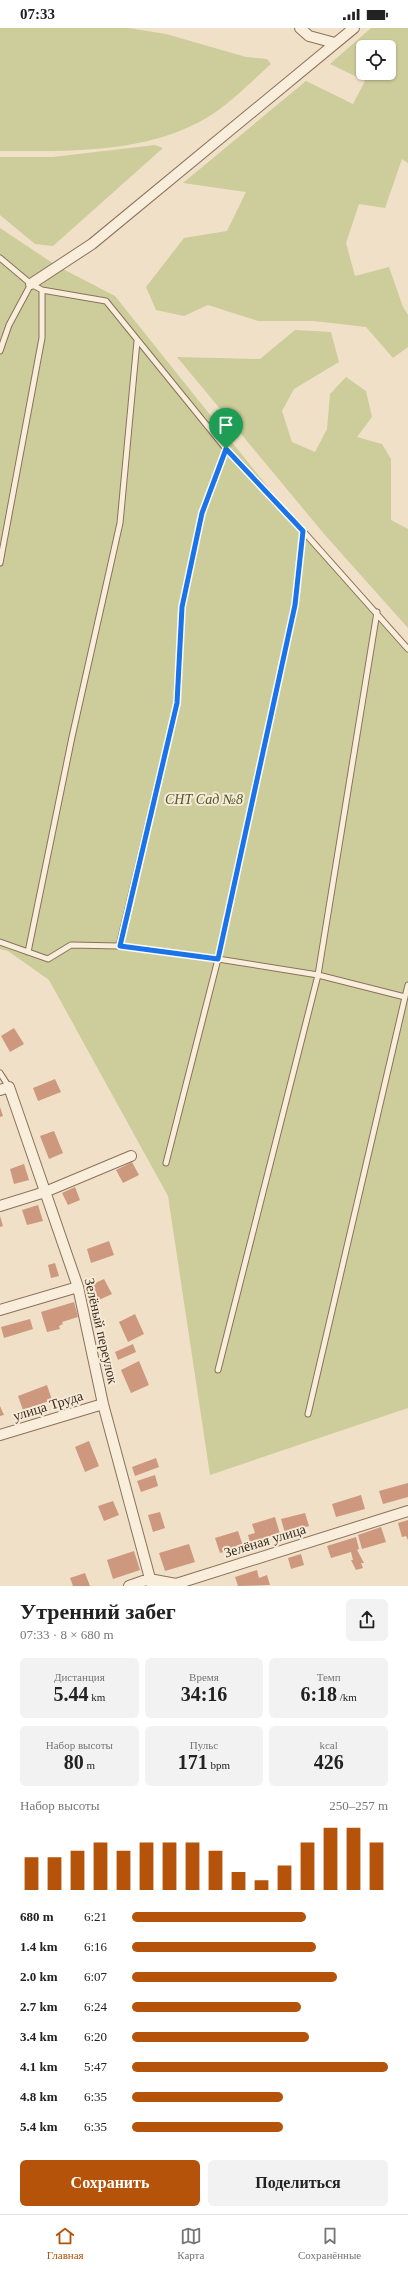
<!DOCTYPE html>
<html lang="ru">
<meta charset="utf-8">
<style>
:root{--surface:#fff;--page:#f2f2f2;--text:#222;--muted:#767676;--line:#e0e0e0;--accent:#b45309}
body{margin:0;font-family:"Times New Roman",serif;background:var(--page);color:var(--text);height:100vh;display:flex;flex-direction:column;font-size:15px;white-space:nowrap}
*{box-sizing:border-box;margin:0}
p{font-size:13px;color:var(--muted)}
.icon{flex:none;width:22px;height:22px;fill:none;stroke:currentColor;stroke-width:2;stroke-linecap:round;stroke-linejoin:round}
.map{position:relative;height:1558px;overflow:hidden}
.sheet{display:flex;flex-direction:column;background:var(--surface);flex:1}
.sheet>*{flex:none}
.controls{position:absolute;left:356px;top:12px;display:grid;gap:8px}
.controls a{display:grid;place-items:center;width:40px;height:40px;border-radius:6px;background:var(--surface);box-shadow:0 1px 3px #0004;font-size:20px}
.pin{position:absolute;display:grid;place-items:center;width:34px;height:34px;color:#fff;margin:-41px -17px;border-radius:50% 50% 50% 0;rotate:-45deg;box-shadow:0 0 4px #0007}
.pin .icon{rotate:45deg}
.round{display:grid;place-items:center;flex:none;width:42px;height:42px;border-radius:6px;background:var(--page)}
.summary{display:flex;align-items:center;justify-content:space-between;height:68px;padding:0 20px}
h1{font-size:22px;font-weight:800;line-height:30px}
.metrics{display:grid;grid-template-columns:repeat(3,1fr);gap:6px;height:68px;padding:4px 20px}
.metrics div{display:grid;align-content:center;border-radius:6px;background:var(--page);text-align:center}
.metrics b{font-size:20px;font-weight:800}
.metrics small{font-size:11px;font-weight:400}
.metrics p{font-size:11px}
.chart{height:112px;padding:8px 20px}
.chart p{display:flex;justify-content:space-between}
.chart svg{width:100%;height:72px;margin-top:4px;stroke:var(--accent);stroke-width:6}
.action{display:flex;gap:8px;margin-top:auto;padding:8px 20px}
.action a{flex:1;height:46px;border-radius:6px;background:var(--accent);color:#fff;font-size:16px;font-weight:800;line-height:46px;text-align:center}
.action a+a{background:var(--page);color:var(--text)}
ul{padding:0 20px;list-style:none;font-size:13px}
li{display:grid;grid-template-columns:64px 48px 1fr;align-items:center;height:30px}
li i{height:10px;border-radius:5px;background:var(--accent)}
.status{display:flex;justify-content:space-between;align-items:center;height:28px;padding:0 20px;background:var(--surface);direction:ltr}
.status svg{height:11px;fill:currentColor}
.tabs{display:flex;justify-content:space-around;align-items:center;height:56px;border-top:1px solid var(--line);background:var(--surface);font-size:11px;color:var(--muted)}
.tabs a{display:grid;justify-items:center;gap:2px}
.tabs .current{color:var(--accent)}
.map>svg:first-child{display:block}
</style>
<div class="status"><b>07:33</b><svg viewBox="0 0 49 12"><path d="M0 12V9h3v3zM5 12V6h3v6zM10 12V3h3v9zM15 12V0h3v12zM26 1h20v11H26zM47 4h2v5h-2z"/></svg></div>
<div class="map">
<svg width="408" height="1558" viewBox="0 0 408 1558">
<rect width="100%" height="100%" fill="#efe0c7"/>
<path fill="#cccd9a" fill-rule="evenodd" d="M0,0H128L166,6L246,29L267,31L271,36C253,52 229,77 208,89C147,126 69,123 0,123Z
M371,0H408V135L402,131L385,180L359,176L346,215L355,248L389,239L403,279L408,287V319L393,330L366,299L314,293H258L208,277L184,288L156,282L146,259L184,210L227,203L246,164L183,155L306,53L353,76L365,53L330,36ZM363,19H389V45H363Z
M155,117L163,120L53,218L35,216L0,187V129H53Z
M0,200L57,238L115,268L303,503L408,621V1380L210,1447L168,1168L49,952L8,923L0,921Z
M295,302L331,304L339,334L294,361L282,383L292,414L315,424L327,401L330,366L346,349L366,363L372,389L357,409L382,416L391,431V492L408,501V600L325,507L177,329L260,331Z"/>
<path fill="#cd987d" d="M14,1000L24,1016L10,1024L1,1008Z
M55,1051L61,1064L38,1073L33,1060Z
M0,1079L3,1088L0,1089Z
M54,1103L63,1125L49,1131L40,1108Z
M132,1134L139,1147L123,1155L116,1142Z
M24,1136L29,1152L14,1156L10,1141Z
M75,1159L80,1172L68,1177L62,1165Z
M38,1177L43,1193L27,1197L22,1182Z
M0,1188L3,1198L0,1199Z
M109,1213L114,1227L91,1235L87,1221Z
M55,1235L59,1248L51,1250L48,1237Z
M104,1251L112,1266L99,1272L91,1257Z
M74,1274L78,1289L62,1294L63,1296L59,1298L60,1301L47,1304L41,1284Z
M135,1286L144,1306L128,1314L119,1294Z
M30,1291L33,1301L4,1310L1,1299Z
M133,1316L136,1324L118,1332L115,1324Z
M139,1333L149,1357L131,1365L121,1342Z
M47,1357L52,1372L23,1382L18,1368Z
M0,1378L4,1387L0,1388Z
M89,1413L99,1438L85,1444L75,1419Z
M156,1430L159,1439L135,1448L132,1439Z
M155,1447L158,1458L141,1464L137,1453Z
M408,1455V1469L383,1476L379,1463Z
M361,1467L365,1481L336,1489L332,1476Z
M113,1473L119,1487L104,1493L98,1478Z
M160,1484L165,1500L153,1504L148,1487Z
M305,1485L309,1498L285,1505L281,1491Z
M275,1489L280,1506L250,1514L248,1507L255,1505L252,1496Z
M408,1492V1512L406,1508L402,1509L398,1495Z
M381,1499L386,1514L362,1521L358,1507Z
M238,1503L243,1518L220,1525L215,1510Z
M356,1509L359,1521L357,1522L364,1535H361L363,1540L356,1542L351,1532H353L351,1524L331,1530L327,1518Z
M189,1516L195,1534L165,1543L159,1525Z
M134,1523L140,1542L113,1551L107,1532Z
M301,1526L304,1537L291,1541L288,1530Z
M257,1542L259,1550L267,1547L270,1557L238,1558L235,1549Z
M85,1545L90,1558H73L70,1550Z"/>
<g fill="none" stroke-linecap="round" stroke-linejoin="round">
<defs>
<path id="service" d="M0,230L31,256L42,262L106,273L226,421L303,503L408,621
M0,323L9,297L31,256
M0,535L42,310V262
M0,914L48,931L71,917L119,918L218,931L318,947L405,969L408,957
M119,918L177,675L182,579L202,485L226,421
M28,924L72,709L120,495L137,313
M0,1045L9,1059
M166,1135L218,931L295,577L303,503
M218,1342L318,947L377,584
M308,1386L405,969"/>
<path id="minor" d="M300,0L309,8L335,15
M31,256L92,216L354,0
M0,1062L9,1059L78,1259L103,1376L152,1558
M0,1178L45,1164L131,1128
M0,1282L78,1259
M0,1407L103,1376
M129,1558L149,1551L176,1556L408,1483"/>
</defs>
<use href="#service" stroke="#8b715c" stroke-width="7"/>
<use href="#minor" stroke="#8b715c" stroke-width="12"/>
<use href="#service" stroke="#f9eedb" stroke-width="5"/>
<use href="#minor" stroke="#f9eedb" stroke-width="10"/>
</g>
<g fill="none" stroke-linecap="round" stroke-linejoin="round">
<defs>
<path id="route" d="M226,421L303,503L295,577L218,931L120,918L177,675L182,579L202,485Z"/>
</defs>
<use href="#route" stroke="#fff" stroke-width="8"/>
<use href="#route" stroke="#1a73e8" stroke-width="5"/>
</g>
<g text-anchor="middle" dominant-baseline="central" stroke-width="4" stroke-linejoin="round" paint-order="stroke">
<g font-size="14" font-style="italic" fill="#4f5826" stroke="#f6ead7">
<text x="204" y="771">СНТ Сад №8</text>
</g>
<g font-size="14" fill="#3b2b20" stroke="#f6ead7">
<text transform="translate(101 1303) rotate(77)">Зелёный переулок</text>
<text transform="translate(48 1378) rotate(-17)">улица Труда</text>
<text transform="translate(265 1513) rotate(-17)">Зелёная улица</text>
</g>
</g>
</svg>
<div class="controls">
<a><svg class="icon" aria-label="locate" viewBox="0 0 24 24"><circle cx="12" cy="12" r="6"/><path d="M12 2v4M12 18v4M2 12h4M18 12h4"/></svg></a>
</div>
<div class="pin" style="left:226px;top:421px;background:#1e9e55"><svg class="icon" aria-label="arrive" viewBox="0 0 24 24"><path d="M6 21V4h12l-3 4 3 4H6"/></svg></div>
</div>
<section class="sheet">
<div class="summary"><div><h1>Утренний забег</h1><p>07:33 · 8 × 680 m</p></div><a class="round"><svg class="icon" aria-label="share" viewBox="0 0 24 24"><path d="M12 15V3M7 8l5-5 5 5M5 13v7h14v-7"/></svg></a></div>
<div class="metrics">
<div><p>Дистанция</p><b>5.44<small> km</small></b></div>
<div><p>Время</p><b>34:16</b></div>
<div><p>Темп</p><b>6:18<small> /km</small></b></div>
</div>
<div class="metrics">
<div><p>Набор высоты</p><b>80<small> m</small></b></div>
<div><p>Пульс</p><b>171<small> bpm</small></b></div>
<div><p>kcal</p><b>426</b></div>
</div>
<div class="chart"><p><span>Набор высоты</span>250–257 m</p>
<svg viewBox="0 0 160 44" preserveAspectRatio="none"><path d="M5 44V24M15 44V24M25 44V20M35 44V15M45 44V20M55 44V15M65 44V15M75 44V15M85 44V20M95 44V33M105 44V38M115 44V29M125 44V15M135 44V6M145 44V6M155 44V15"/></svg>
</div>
<ul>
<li><b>680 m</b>6:21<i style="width:68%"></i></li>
<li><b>1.4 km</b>6:16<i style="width:72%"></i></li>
<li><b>2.0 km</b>6:07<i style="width:80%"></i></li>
<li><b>2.7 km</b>6:24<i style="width:66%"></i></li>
<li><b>3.4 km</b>6:20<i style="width:69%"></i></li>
<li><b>4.1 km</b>5:47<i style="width:100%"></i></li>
<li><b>4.8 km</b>6:35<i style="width:59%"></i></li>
<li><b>5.4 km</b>6:35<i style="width:59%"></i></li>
</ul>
<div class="action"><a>Сохранить</a><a>Поделиться</a></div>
</section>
<nav class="tabs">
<a class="current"><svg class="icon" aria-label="home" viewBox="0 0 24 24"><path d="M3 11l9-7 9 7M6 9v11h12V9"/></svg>Главная</a>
<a><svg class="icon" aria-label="map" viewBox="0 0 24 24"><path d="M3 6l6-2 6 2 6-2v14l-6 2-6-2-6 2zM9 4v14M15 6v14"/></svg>Карта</a>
<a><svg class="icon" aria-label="saved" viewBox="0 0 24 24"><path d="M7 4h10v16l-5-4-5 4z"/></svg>Сохранённые</a>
</nav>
